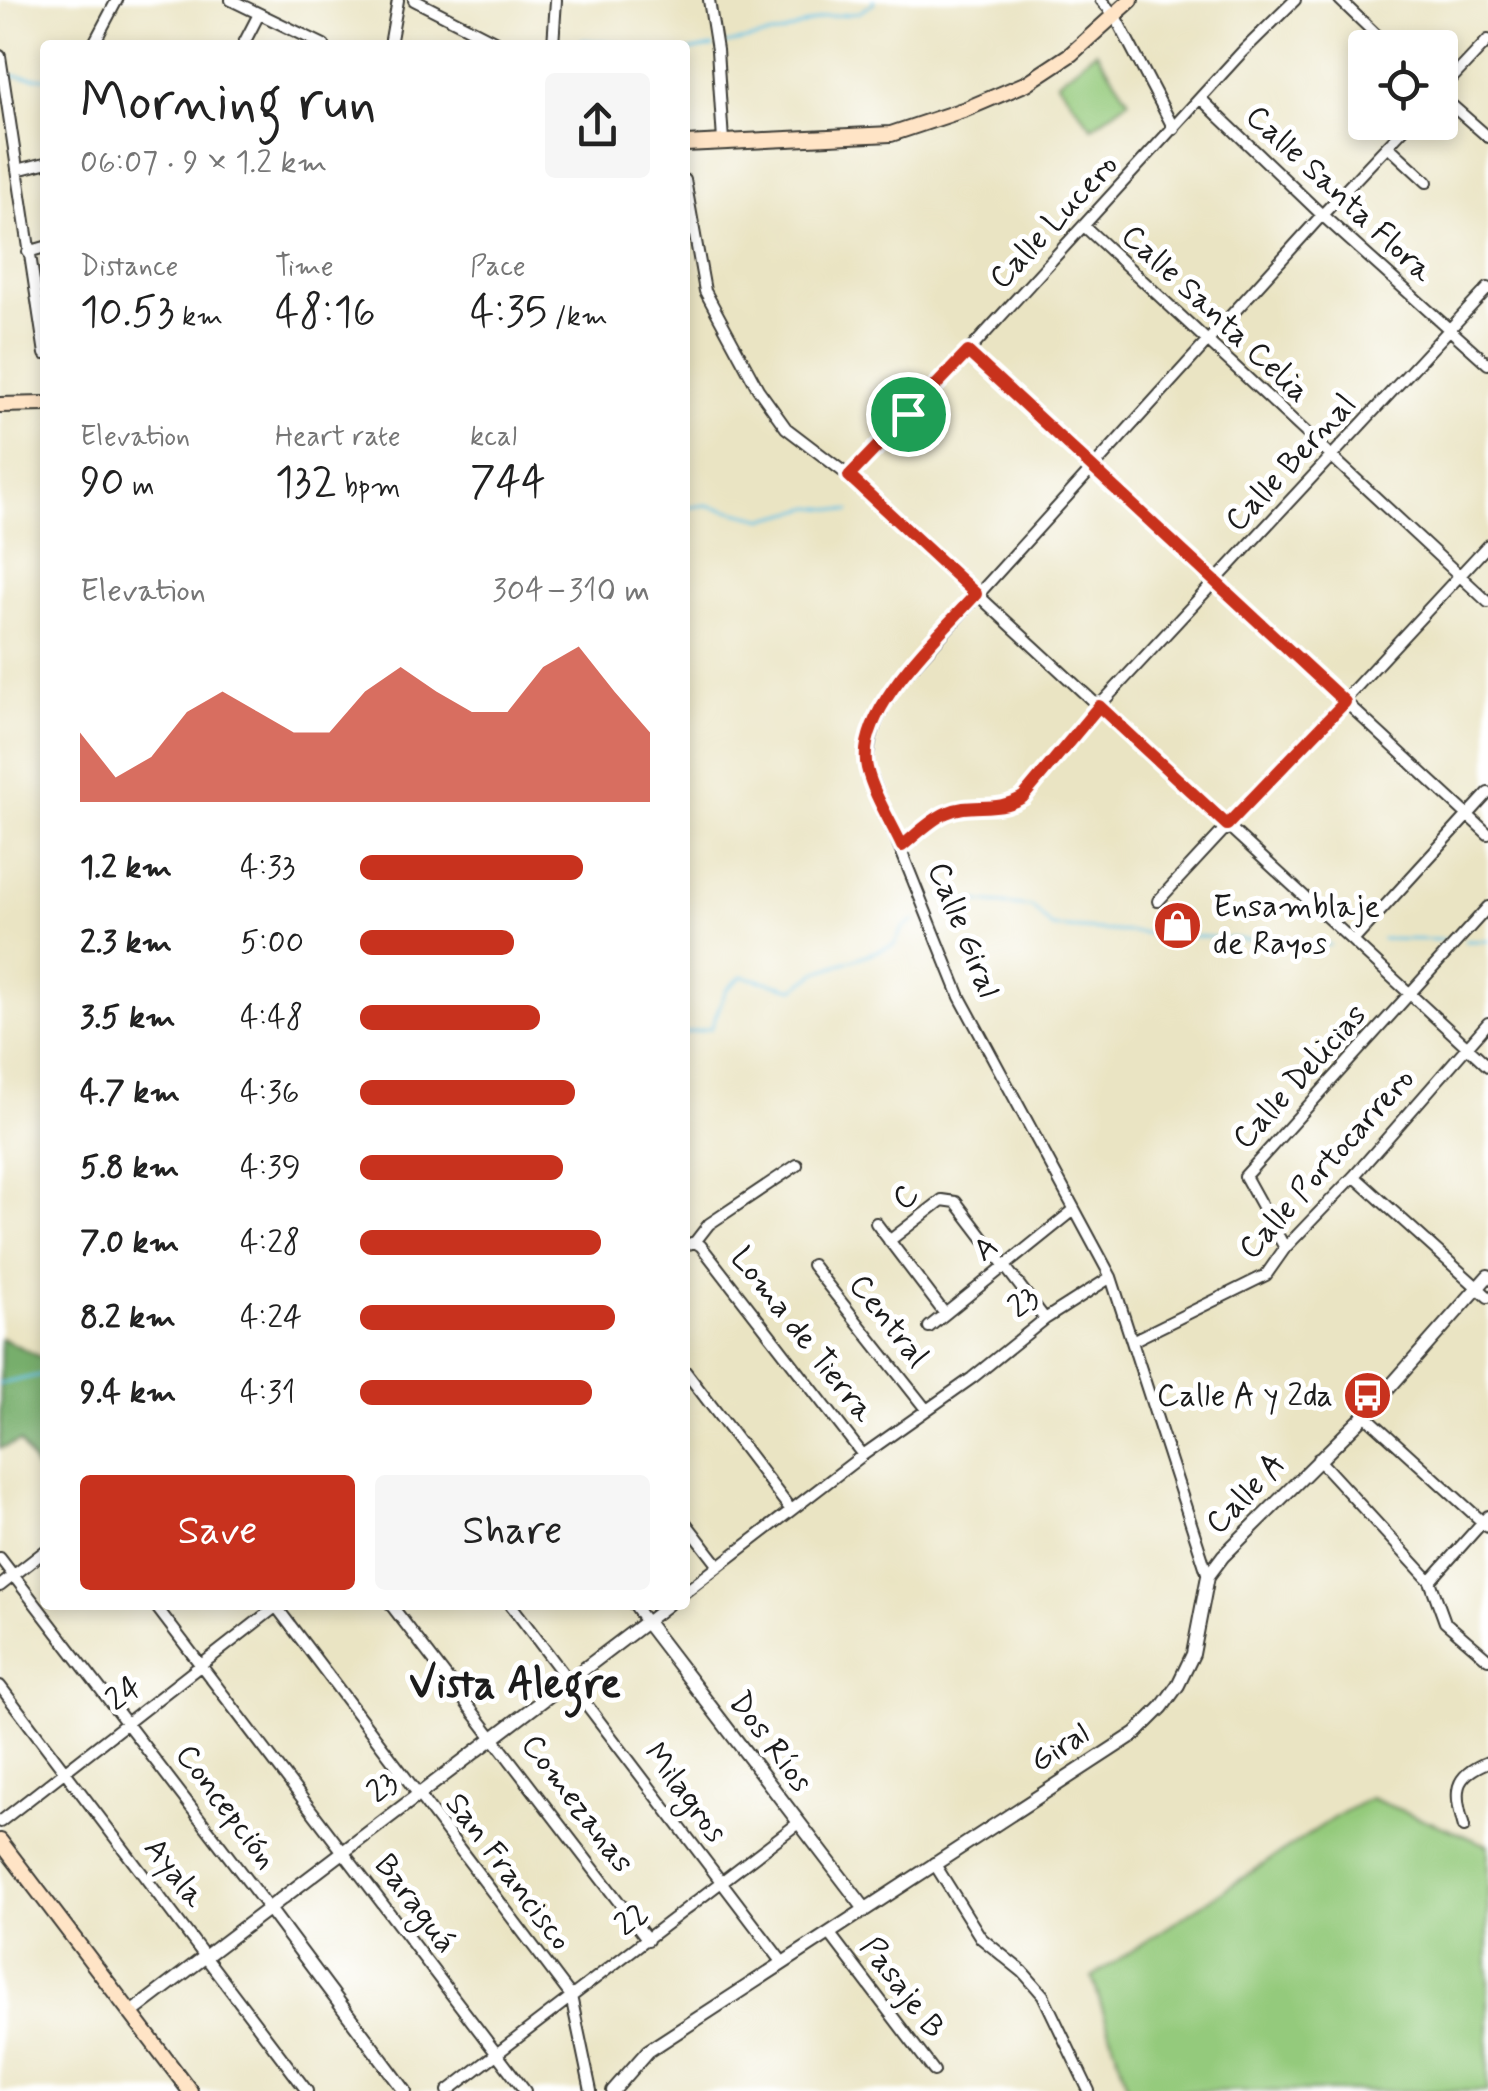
<!DOCTYPE html>
<meta charset="utf-8">
<style>
:root{--surface:#fff;--page:#f6f6f6;--text:#222;--muted:#767676;--accent:#c8321e}
body{margin:0;font-family:Mynerve,sans-serif;background:var(--page);color:var(--text);height:100vh;display:flex;flex-direction:column;font-size:38px;white-space:nowrap}
*{box-sizing:border-box;margin:0}
p{font-size:32px;color:var(--muted)}
.icon{flex:none;width:55px;height:55px;fill:none;stroke:currentColor;stroke-width:2;stroke-linecap:round;stroke-linejoin:round}
.map{position:relative;flex:1;overflow:hidden}
.drawer{position:absolute;left:40px;top:40px;width:650px;height:1570px;display:flex;flex-direction:column;background:var(--surface);border-radius:10px;box-shadow:0 5px 15px #0003}
.drawer>*{flex:none}
.fabs{position:absolute;left:1348px;top:30px;display:grid;gap:20px}
.fabs a{display:grid;place-items:center;width:110px;height:110px;border-radius:10px;background:var(--surface);box-shadow:0 5px 15px #0003;font-size:50px}
.pin{position:absolute;display:grid;place-items:center;width:85px;height:85px;color:#fff;margin:-42px;border:5px solid #fff;border-radius:50%;box-shadow:0 2px 10px #0007}
.round{display:grid;place-items:center;flex:none;width:105px;height:105px;border-radius:10px;background:var(--page)}
.overview{display:flex;align-items:center;justify-content:space-between;height:170px;padding:0 40px}
h1{font-size:55px;font-weight:600;line-height:75px}
.figures{display:grid;grid-template-columns:repeat(3,1fr);gap:15px;height:170px;padding:10px 40px}
.figures div{display:grid;align-content:center}
.figures b{font-size:42px;font-weight:600}
.figures small{font-size:28px;font-weight:400}
.figures p{font-size:28px}
.chart{height:280px;padding:20px 40px}
.chart p{display:flex;justify-content:space-between}
.chart svg{width:100%;height:180px;margin-top:10px;fill:var(--accent);opacity:.7}
.action{display:flex;gap:20px;margin-top:auto;padding:20px 40px}
.action a{flex:1;height:115px;border-radius:10px;background:var(--accent);color:#fff;font-size:40px;font-weight:600;line-height:115px;text-align:center}
.action a+a{background:var(--page);color:var(--text)}
ul{padding:0 40px;list-style:none;font-size:32px}
li{display:grid;grid-template-columns:160px 120px 1fr;align-items:center;height:75px}
li i{height:25px;border-radius:12px;background:var(--accent)}
.map>svg:first-child{display:block}
</style>
<div class="map">
<svg width="1488" height="2091" viewBox="0 0 1488 2091">
<rect width="100%" height="100%" fill="#fff"/>
<filter id="ink" filterUnits="userSpaceOnUse"><feTurbulence type="fractalNoise" baseFrequency=".01" numOctaves="2"/><feDisplacementMap in="SourceGraphic" scale="20" xChannelSelector="R" yChannelSelector="G"/><feConvolveMatrix kernelMatrix="1 2 1 2 8 2 1 2 1" color-interpolation-filters="sRGB"/></filter>
<filter id="wash" filterUnits="userSpaceOnUse"><feTurbulence type="fractalNoise" baseFrequency=".0048" numOctaves="4" result="noise"/><feDisplacementMap in="SourceGraphic" scale="40" xChannelSelector="R" yChannelSelector="G"/><feGaussianBlur stdDeviation="2.25" result="paint"/><feColorMatrix in="noise" values="0 0 0 0 0 0 0 0 0 0 0 0 0 0 0 0 0 1.4 0 .05"/><feComposite in="paint" operator="in"/></filter>
<g filter="url(#wash)">
<rect width="100%" height="100%" fill="#eae4c3"/>
<path fill="#94ca7c" stroke="#58734c" stroke-width="2.5" d="M1096,51L1129,100L1092,127L1057,82Z
M1370,1798L1488,1845V2091H1129L1092,1977L1335,1817Z"/>
<path fill="#77ae6c" stroke="#4a6544" stroke-width="2.5" d="M1,1338L45,1359V1483L20,1442L0,1448Z"/>
<g fill="none" stroke-linecap="round" stroke-linejoin="round">
<path stroke="#6ac4e7" stroke-width="2.5" d="M573,45L584,40L624,45
M721,45L783,33L824,17L858,13L874,3L873,0
M685,52L713,47
M7,75L45,78
M685,508L706,505L765,519L813,507L850,511
M940,898L1032,907L1052,927L1330,945
M1382,939L1452,940
M1465,941H1488
M685,1033L711,1028L726,990L742,976L794,989L818,972L894,945L903,928L914,921
M0,1384L45,1374"/>
</g>
</g>
<g filter="url(#ink)">
<g fill="none" stroke-linecap="round" stroke-linejoin="round">
<defs>
<path id="minor" d="M231,0L324,45
M414,0L502,45
M709,0L717,50L723,141
M1101,0L1115,16L1174,129
M1340,0L1390,48
M93,45L117,0
M243,45L259,14
M390,45L398,0
M553,45L556,0
M0,56L45,354
M1440,91L1488,40
M1440,95L1488,137
M1201,99L1322,215L1488,364
M1388,146L1427,182
M17,170L45,163
M685,180L705,291L758,389L786,428L849,476L1488,1066
M1084,226L1488,602
M28,252L45,247
M968,352L1488,834
M849,476L968,352L1242,52L1295,0
M902,847C915,836 930,820 946,813C972,801 995,815 1023,797L1099,706L1488,288
M1158,901L1488,545
M1353,941L1488,793
M1354,1176L1488,1297
M876,1223L945,1314
M889,1241L942,1200L956,1202L1045,1319
M695,1242L709,1224L797,1165
M685,1245L695,1242L701,1246L863,1455
M1285,1248L1245,1176L1488,907
M812,1265L925,1408
M929,1327L1074,1210
M1132,1341L1266,1275L1285,1248L1354,1176L1488,1023
M685,1371L791,1510
M1365,1415L1488,1527
M1318,1459L1430,1581L1445,1622L1488,1659
M685,1522L719,1566
M0,1558L269,1909
M1208,1576L1111,1277L960,997L867,766C868,734 879,711 897,684L1322,215L1410,122
M1430,1581L1488,1516
M0,1586L45,1551
M685,1592L863,1455L972,1378L1045,1319L1111,1277
M155,1605L525,2091
M275,1605L571,1996L591,2091
M391,1605L648,1940
M511,1605L783,1963
M634,1605L646,1622L668,1605
M0,1686L307,2091
M0,1822L278,1605
M1464,1827C1454,1792 1452,1776 1488,1762
M934,1863L981,1938L1023,1972L1043,1995L1089,2091
M830,1934L934,2071
M448,2091L797,1824"/>
<path id="tertiary" d="M269,1909L405,2091
M131,2013L646,1622L865,1909
M613,2091L648,2051L1136,1733L1162,1707L1178,1685L1193,1654L1208,1576L1223,1556L1365,1415L1488,1276"/>
<path id="secondary" d="M685,144L891,134L966,109L1027,83L1071,54L1131,0
M0,405L45,404
M0,1841L190,2091"/>
</defs>
<use href="#minor" stroke="#3b3a35" stroke-width="14"/>
<use href="#tertiary" stroke="#3b3a35" stroke-width="16"/>
<use href="#secondary" stroke="#3b3a35" stroke-width="18"/>
<use href="#minor" stroke="#fff" stroke-width="10"/>
<use href="#tertiary" stroke="#fff" stroke-width="12"/>
<use href="#secondary" stroke="#ffe4c6" stroke-width="14"/>
</g>
</g>
<g fill="none" stroke-linecap="round" stroke-linejoin="round" filter="url(#ink)">
<defs>
<path id="route" d="M968,352L1345,702L1227,825L1099,706L1023,797C995,814 972,801 946,813C930,820 915,836 902,846C891,822 873,794 867,768C854,711 942,632 976,594L849,476Z"/>
</defs>
<use href="#route" stroke="#fff" stroke-width="20"/>
<use href="#route" stroke="#c8321e" stroke-width="12"/>
</g>
<defs>
<symbol id="shop-disc" viewBox="-11 -11 22 22"><circle r="9.5" fill="#c8321e" stroke="#fff"/><path d="M-5-2.5h2.3a2.7 3.5 0 0 1 5.4 0H5L5.5 6h-11ZM-1.5-2.5h3a1.5 2.3 0 0 0-3 0Z" fill="#fff"/></symbol>
<symbol id="bus-disc" viewBox="-11 -11 22 22"><circle r="9.5" fill="#c8321e" stroke="#fff"/><path d="M-5-6H5V4H4V6H2V4H-2V6H-4V4H-5ZM-3.5-4V0h7V-4ZM-3.5 1.2v1.5H-2V1.2ZM2 1.2v1.5H3.5V1.2Z" fill="#fff"/></symbol>
</defs>
<g fill-rule="evenodd">
<use href="#shop-disc" x="1150" y="898" width="55" height="55"/>
<use href="#bus-disc" x="1340" y="1368" width="55" height="55"/>
</g>
<g text-anchor="middle" dominant-baseline="central" stroke-width="10" stroke-linejoin="round" paint-order="stroke">
<g font-size="32" fill="#1c1c1c" stroke="#fff">
<text transform="translate(1339 194) rotate(43)">Calle Santa Flora</text>
<text transform="translate(1054 222) rotate(-47)">Calle Lucero</text>
<text transform="translate(1215 314) rotate(43)">Calle Santa Celia</text>
<text transform="translate(1291 463) rotate(-47)">Calle Bernal</text>
<text transform="translate(963 930) rotate(68)">Calle Giral</text>
<text transform="translate(1300 1077) rotate(-48)">Calle Delicias</text>
<text transform="translate(1327 1164) rotate(-48)">Calle Portocarrero</text>
<text transform="translate(906 1197) rotate(-37)">C</text>
<text transform="translate(986 1249) rotate(-39)">A</text>
<text transform="translate(1024 1303) rotate(-37)">23</text>
<text transform="translate(888 1321) rotate(52)">Central</text>
<text transform="translate(802 1335) rotate(52)">Loma de Tierra</text>
<text transform="translate(1246 1494) rotate(-46)">Calle A</text>
<text transform="translate(124 1694) rotate(-37)">24</text>
<text transform="translate(770 1742) rotate(53)">Dos Ríos</text>
<text transform="translate(1060 1748) rotate(-33)">Giral</text>
<text transform="translate(383 1788) rotate(-38)">23</text>
<text transform="translate(685 1793) rotate(53)">Milagros</text>
<text transform="translate(577 1804) rotate(53)">Comezanas</text>
<text transform="translate(226 1807) rotate(53)">Concepción</text>
<text transform="translate(508 1872) rotate(53)">San Francisco</text>
<text transform="translate(174 1873) rotate(52)">Ayala</text>
<text transform="translate(415 1904) rotate(53)">Baraguá</text>
<text transform="translate(632 1920) rotate(-37)">22</text>
<text transform="translate(902 1988) rotate(53)">Pasaje B</text>
</g>
<g font-size="32" fill="#1c1c1c" stroke="#fff" text-anchor="start">
<text x="1213" y="907">Ensamblaje<tspan x="1213" dy="37">de Rayos</tspan></text>
<text x="1333" y="1396" text-anchor="end">Calle A y 2da</text>
</g>
<g font-size="42" font-weight="bold" fill="#1c1c1c" stroke="#fff">
<text x="515" y="1685">Vista Alegre</text>
</g>
</g>
</svg>
<div class="fabs">
<a><svg class="icon" aria-label="locate" viewBox="0 0 24 24"><circle cx="12" cy="12" r="6"/><path d="M12 2v4M12 18v4M2 12h4M18 12h4"/></svg></a>
</div>
<div class="pin" style="left:908px;top:414px;background:#1e9e55"><svg class="icon" aria-label="arrive" viewBox="0 0 24 24"><path d="M6 21V4h12l-3 4 3 4H6"/></svg></div>
<section class="drawer">
<div class="overview"><div><h1>Morning run</h1><p>06:07 · 9 × 1.2 km</p></div><a class="round"><svg class="icon" aria-label="share" viewBox="0 0 24 24"><path d="M12 15V3M7 8l5-5 5 5M5 13v7h14v-7"/></svg></a></div>
<div class="figures">
<div><p>Distance</p><b>10.53<small> km</small></b></div>
<div><p>Time</p><b>48:16</b></div>
<div><p>Pace</p><b>4:35<small> /km</small></b></div>
</div>
<div class="figures">
<div><p>Elevation</p><b>90<small> m</small></b></div>
<div><p>Heart rate</p><b>132<small> bpm</small></b></div>
<div><p>kcal</p><b>744</b></div>
</div>
<div class="chart"><p><span>Elevation</span>304–310 m</p>
<svg viewBox="0 0 160 44" preserveAspectRatio="none"><path d="M0 44V27L10 38L20 33L30 22L40 17L50 22L60 27L70 27L80 17L90 11L100 17L110 22L120 22L130 11L140 6L150 17L160 27V44z"/></svg>
</div>
<ul>
<li><b>1.2 km</b>4:33<i style="width:77%"></i></li>
<li><b>2.3 km</b>5:00<i style="width:53%"></i></li>
<li><b>3.5 km</b>4:48<i style="width:62%"></i></li>
<li><b>4.7 km</b>4:36<i style="width:74%"></i></li>
<li><b>5.8 km</b>4:39<i style="width:70%"></i></li>
<li><b>7.0 km</b>4:28<i style="width:83%"></i></li>
<li><b>8.2 km</b>4:24<i style="width:88%"></i></li>
<li><b>9.4 km</b>4:31<i style="width:80%"></i></li>
</ul>
<div class="action"><a>Save</a><a>Share</a></div>
</section>
</div>
